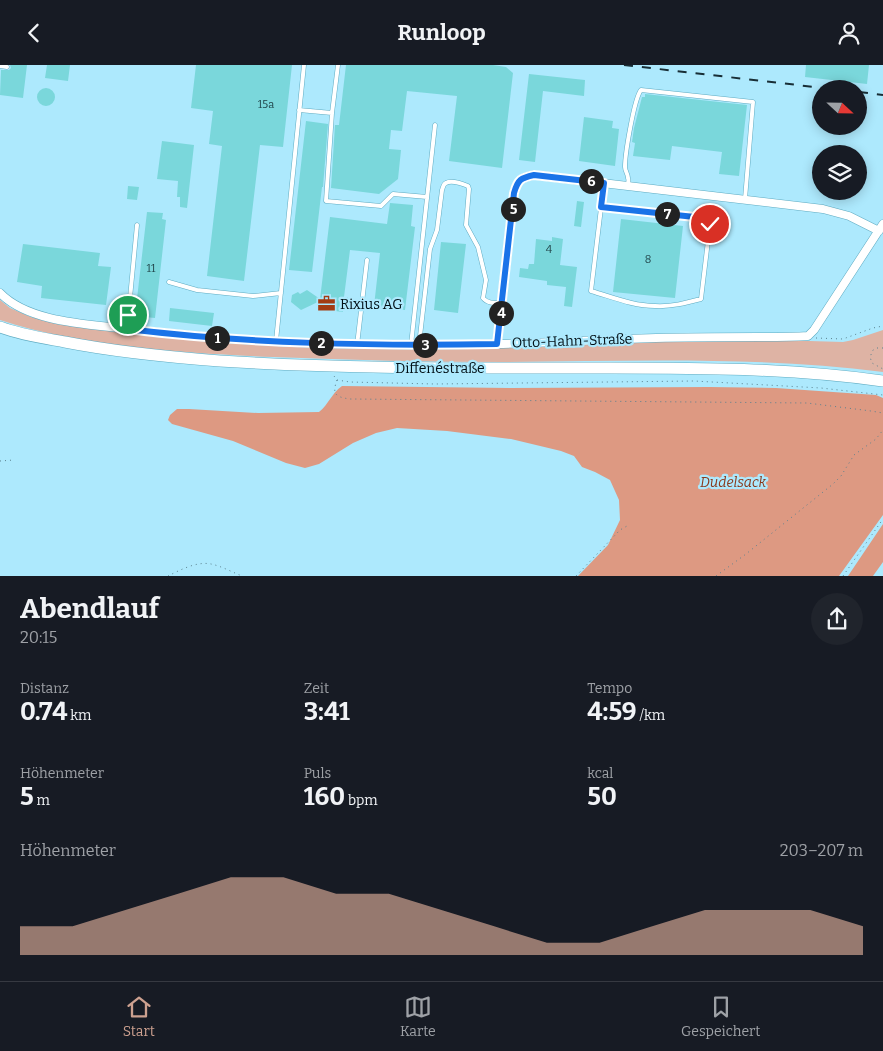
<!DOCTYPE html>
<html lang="de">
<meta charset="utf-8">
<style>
:root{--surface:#171b24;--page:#20242c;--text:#f1f3f6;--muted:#9ea1a6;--line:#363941;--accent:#cda190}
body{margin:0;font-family:Bitter,serif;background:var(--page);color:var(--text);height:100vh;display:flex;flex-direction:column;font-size:19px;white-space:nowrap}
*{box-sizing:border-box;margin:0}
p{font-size:16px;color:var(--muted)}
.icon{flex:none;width:28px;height:28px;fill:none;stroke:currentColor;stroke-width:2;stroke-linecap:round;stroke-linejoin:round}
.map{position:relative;height:511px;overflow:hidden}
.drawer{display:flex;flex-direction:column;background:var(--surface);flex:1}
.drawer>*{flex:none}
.needle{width:32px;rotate:112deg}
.controls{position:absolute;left:812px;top:15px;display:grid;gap:10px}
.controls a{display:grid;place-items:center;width:55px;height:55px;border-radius:50%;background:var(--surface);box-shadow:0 2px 12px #0003;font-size:25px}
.pin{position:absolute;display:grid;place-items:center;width:42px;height:42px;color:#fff;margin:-21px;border:2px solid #fff;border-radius:50%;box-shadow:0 1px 5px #0007}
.km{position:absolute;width:25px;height:25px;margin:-12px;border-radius:50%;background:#222;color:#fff;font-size:14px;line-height:25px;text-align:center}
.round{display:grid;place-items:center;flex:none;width:52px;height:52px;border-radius:26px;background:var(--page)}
.summary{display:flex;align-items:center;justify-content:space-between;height:85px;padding:0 20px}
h1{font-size:28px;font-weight:700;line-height:38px}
.figures{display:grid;grid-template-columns:repeat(3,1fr);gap:8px;height:85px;padding:5px 20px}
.figures div{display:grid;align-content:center}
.figures b{font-size:25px;font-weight:700}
.figures small{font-size:14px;font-weight:400}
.figures p{font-size:14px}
.chart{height:140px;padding:10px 20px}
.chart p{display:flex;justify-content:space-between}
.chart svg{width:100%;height:90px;margin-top:5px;fill:var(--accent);opacity:.7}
header{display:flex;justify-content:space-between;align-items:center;height:65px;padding:0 20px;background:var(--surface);font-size:22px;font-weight:700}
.tabs{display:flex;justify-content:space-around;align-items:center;height:70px;border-top:1px solid var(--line);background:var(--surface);font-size:14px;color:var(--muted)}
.tabs a{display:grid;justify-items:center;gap:2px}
.tabs .active{color:var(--accent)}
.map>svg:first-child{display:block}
</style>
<header><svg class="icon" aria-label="back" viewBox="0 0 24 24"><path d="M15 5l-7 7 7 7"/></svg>Runloop<svg class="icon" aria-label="person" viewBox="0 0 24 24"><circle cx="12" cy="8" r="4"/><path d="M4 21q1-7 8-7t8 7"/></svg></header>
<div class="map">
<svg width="883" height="511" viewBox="0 0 883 511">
<rect width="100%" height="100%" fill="#ade9fd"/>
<path fill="#deb3a4" d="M0,235L10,243L31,252L49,257L159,272L290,282L471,284L642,277L776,275L843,277L853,275L883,265V307C758,291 631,296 505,297C427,297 350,295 273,292C183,288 87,283 0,255Z"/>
<path fill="#dd9982" d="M342,321L510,323L709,322L776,323L876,330L883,333V450L839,511H578L608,480L620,455L619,435L610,415L595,407L582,402L574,391L561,386L511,374L447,366L397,363L376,368L353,378L319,399L305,403L286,398L233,376L172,359L168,355L170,350L177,344H189L258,348L319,347C329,339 331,329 342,321Z
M883,459V497L873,511H848Z"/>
<path fill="#7ad7db" d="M10,0H27L23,33L0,30L1,5H9L11,3Z
M47,0H70L68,16L45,13Z
M196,0H292L283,82L260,80L244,216L207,211L222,81L209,79L213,46L191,43Z
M346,0H493L506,2L513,8L502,103L449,96L457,31L407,26L402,66L391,65L389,84L401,85L398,114L379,129L331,123L335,60H339Z
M806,0H869L867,19L805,12Z
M529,9L585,15L584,31L543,26L535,97L519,95Z
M37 32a9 9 0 1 1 18 0a9 9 0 1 1-18 0Z
M645,29L747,40L739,111L719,109L722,87L672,81L670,95L633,91L635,78L632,77L634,63L642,32H645Z
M584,52L613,56L612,63L619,64L615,101L579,96Z
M306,56L328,59L323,122H322L312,207L289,205Z
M162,76L194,80L187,143L180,142V132H177L178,116L157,114Z
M128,121L139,122L137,135L127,134Z
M577,136L584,137L581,162L574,161Z
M390,138L413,140L411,161L415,162L405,245L374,241L380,188L350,185L344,232H348L347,244H343V247L319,244L320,236L301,245L291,237L292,230L298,227L300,229L307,225L320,234L330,152L387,159Z
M147,147L163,148L162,154L166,155L155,253L135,251Z
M621,154L683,161L675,233L613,227Z
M552,172L563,174L560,200L577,202L572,242L564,241L566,222L547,220V216L519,212L520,203L528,204L529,199H534L536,174L552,176Z
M441,177L466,179L458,248L434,245Z
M23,179L100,188L98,201L111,202L106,240L41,233L42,221L17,217Z
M170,243L214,248L212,261L169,256Z"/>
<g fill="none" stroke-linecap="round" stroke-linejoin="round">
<defs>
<path id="lane" d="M0,1L7,2
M299,45L332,48L326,136L381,141L393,129L427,132
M332,48L338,0
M628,121C628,118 629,115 628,113C628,109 625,106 625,102C625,89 634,34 641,25L753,37L745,134
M601,142L703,153L710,159L701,234C686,238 671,242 655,241C633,241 612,232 591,226L604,118
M169,217L197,225L253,231L281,228
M127,264L137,160
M276,276L304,0
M357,280L367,195
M411,280L435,60
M419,280L430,184L437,165L442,125C443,123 443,119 446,118C451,115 463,119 468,121L469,124L466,160L478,182L486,215L483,233C488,239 495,238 502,238"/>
<path id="street" d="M0,228C29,258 89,259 128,264C250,279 373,282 496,279C550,278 603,274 656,273C690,272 725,272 759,272C775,272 792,272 808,271L814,265L883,159
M497,279L514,128C518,114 521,113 534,110L823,144L849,151L879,166"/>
<path id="secondary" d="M0,262C21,270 43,273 65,277C116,287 168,292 220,296C341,304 463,303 585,303C685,303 784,302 883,316"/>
</defs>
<use href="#lane" stroke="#5eabc2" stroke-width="5"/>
<use href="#street" stroke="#5eabc2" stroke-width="9"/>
<use href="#secondary" stroke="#5eabc2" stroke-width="12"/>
<path stroke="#5a818e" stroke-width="1" stroke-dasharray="1 4" stroke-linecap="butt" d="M816,273L843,274L873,263L883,261
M883,283H877L873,285L870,292L872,298L883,304
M334,311L337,315L350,317L435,319L694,316L821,323L883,330
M337,315C332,329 335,332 350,334L807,338L871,346L883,348
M0,396L14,395
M168,511C180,505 197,496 211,499C221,501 232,507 242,511
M576,511L620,465L627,461
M716,511L746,489L833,419L841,411L854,390L876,374L883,365
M843,511L883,454"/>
<use href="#lane" stroke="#fff" stroke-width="4"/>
<use href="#street" stroke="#fff" stroke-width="8"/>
<use href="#secondary" stroke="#fff" stroke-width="11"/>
<path stroke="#182e36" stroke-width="2" stroke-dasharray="9 9" stroke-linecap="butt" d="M624,0L832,24
M859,27L883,30"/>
</g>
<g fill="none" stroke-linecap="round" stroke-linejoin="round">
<defs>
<path id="route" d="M128,250L127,264C250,279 373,281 497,279L514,128C518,114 521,113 534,110L604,118L601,142L704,153L710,159"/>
</defs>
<use href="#route" stroke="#fff" stroke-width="10"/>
<use href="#route" stroke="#1a73e8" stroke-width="6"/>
</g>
<defs>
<symbol id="office-bare" viewBox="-9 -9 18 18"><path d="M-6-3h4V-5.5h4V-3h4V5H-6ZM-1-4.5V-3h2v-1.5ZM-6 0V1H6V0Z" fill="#a23c13" stroke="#ade9fd" stroke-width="2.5" paint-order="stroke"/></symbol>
</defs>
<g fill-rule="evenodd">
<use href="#office-bare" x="314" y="226" width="25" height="25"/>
</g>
<g text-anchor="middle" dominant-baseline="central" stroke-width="4.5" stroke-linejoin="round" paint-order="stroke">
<g font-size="11" fill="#1e4146">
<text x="266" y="39">15a</text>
<text x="549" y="184">4</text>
<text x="648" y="194">8</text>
<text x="151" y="203">11</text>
</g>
<g font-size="14" fill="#000f15" stroke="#ade9fd" text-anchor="start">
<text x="340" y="239">Rixius AG</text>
</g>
<g font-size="14" fill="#000f15" stroke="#ade9fd">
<text transform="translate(572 276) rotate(-2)">Otto-Hahn-Straße</text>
<text x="440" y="303">Diffenéstraße</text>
</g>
<g font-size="14" font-style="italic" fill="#8a391b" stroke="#ade9fd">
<text x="733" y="417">Dudelsack</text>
</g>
</g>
</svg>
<div class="controls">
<a><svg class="needle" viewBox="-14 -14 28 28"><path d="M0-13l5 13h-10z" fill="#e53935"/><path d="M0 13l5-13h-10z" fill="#9ea1a6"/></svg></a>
<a><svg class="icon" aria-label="layers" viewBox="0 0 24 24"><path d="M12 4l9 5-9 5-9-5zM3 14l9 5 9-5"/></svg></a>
</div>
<div class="pin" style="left:128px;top:250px;background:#1e9e55"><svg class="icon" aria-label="arrive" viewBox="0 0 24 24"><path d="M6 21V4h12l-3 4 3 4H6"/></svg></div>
<div class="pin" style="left:710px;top:159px;background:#d93025"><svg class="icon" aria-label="check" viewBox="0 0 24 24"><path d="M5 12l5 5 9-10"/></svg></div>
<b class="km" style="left:217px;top:273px">1</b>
<b class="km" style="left:321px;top:278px">2</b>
<b class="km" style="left:425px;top:280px">3</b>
<b class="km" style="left:501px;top:248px">4</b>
<b class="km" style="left:513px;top:144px">5</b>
<b class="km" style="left:591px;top:116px">6</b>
<b class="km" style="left:667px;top:149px">7</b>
</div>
<section class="drawer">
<div class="summary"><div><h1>Abendlauf</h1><p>20:15</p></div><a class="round"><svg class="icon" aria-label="share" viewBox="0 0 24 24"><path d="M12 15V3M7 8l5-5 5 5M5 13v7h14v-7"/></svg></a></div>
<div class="figures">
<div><p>Distanz</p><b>0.74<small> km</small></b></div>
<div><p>Zeit</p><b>3:41</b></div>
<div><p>Tempo</p><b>4:59<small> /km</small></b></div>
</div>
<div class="figures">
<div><p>Höhenmeter</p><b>5<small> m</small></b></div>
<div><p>Puls</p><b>160<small> bpm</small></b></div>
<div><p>kcal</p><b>50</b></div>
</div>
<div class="chart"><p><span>Höhenmeter</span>203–207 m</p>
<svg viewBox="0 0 160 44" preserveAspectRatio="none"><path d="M0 44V30L10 30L20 22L30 14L40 6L50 6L60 14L70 14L80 22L90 30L100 38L110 38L120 30L130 22L140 22L150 22L160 30V44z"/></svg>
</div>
</section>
<nav class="tabs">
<a class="active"><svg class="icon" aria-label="home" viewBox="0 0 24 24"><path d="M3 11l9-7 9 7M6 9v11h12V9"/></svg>Start</a>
<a><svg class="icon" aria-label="map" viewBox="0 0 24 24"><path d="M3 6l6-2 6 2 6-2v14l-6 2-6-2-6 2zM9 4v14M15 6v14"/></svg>Karte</a>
<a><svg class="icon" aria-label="saved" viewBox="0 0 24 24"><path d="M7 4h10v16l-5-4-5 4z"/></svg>Gespeichert</a>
</nav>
